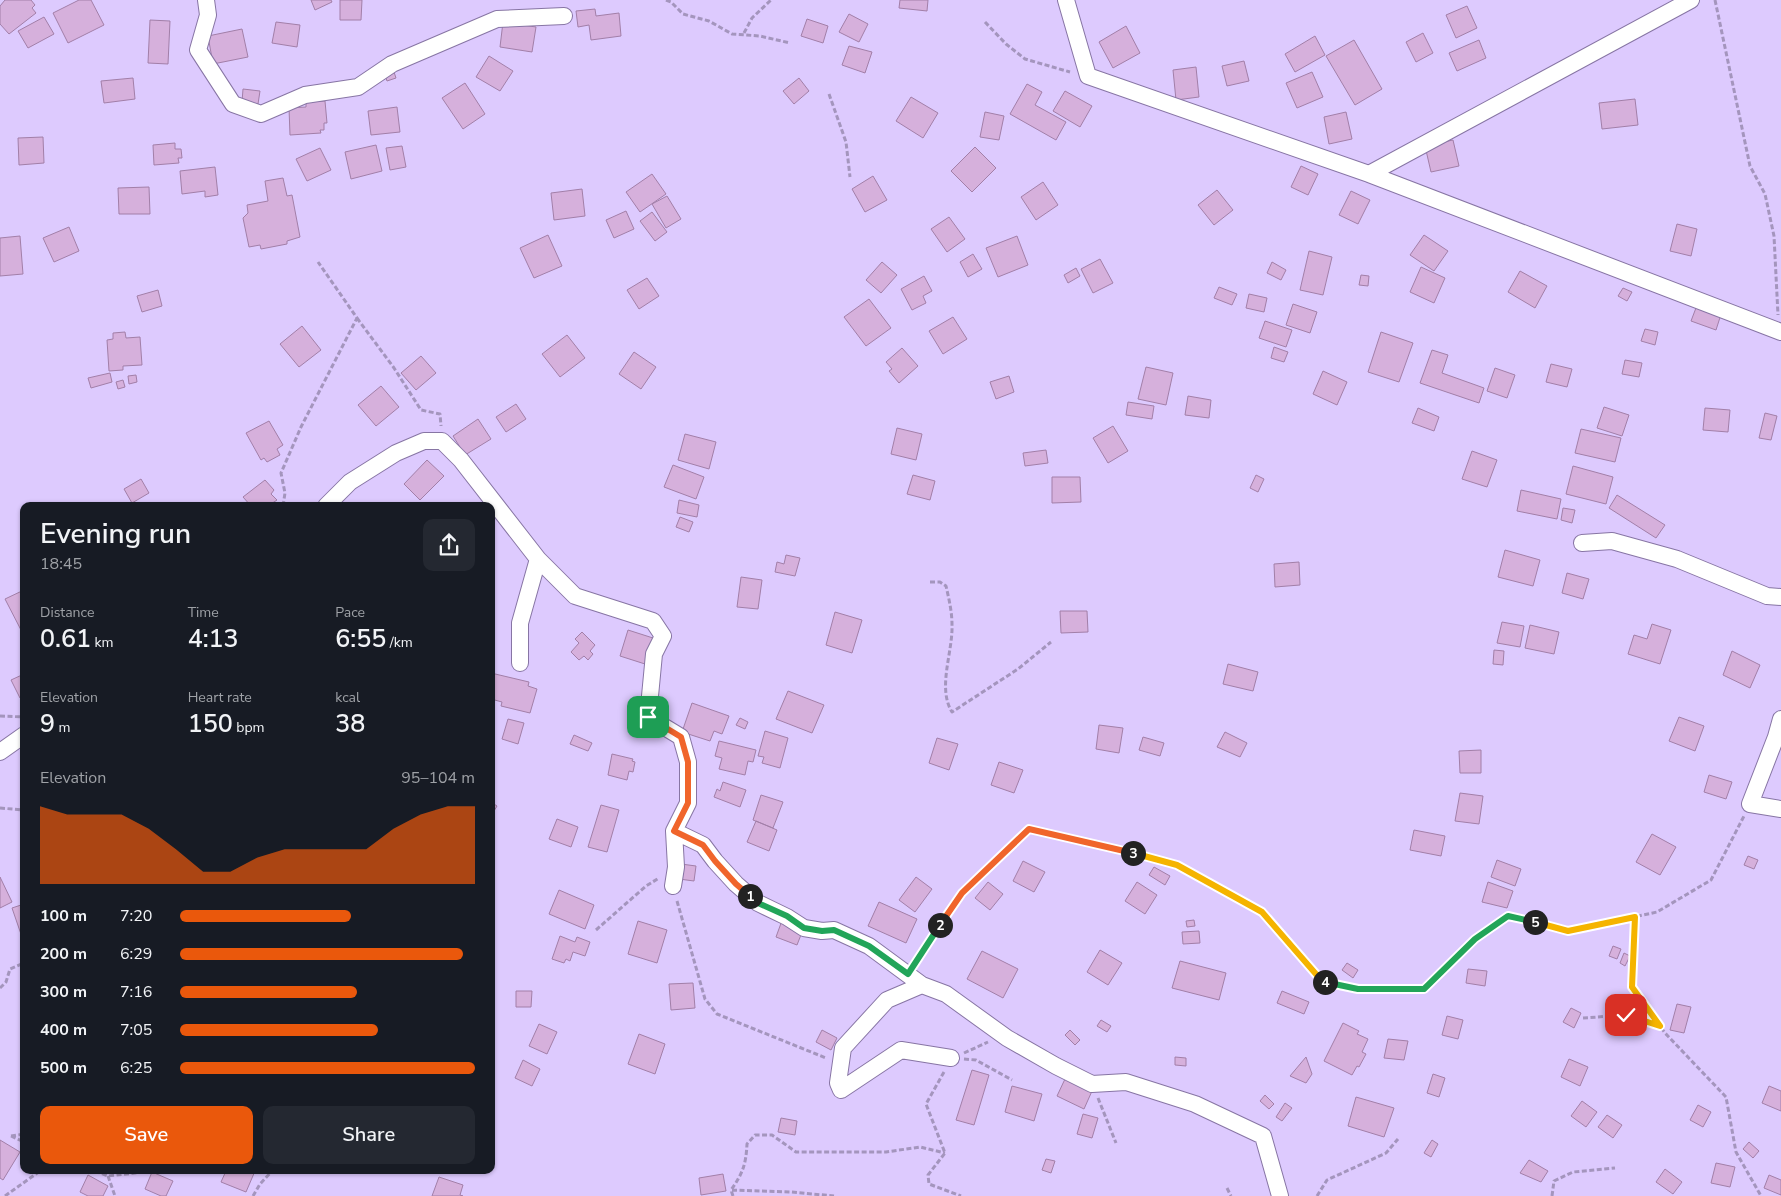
<!DOCTYPE html>
<meta charset="utf-8">
<style>
:root{--surface:#171b24;--page:#242831;--text:#f1f3f6;--muted:#9ea1a6;--accent:#ea580c}
body{margin:0;font-family:"Nunito Sans",sans-serif;background:var(--page);color:var(--text);height:100vh;display:flex;flex-direction:column;font-size:19px;white-space:nowrap}
*{box-sizing:border-box;margin:0}
p{font-size:16px;color:var(--muted)}
.icon{flex:none;width:28px;height:28px;fill:none;stroke:currentColor;stroke-width:2;stroke-linecap:round;stroke-linejoin:round}
.map{position:relative;flex:1;overflow:hidden}
.details{position:absolute;left:20px;top:502px;width:475px;height:672px;display:flex;flex-direction:column;background:var(--surface);border-radius:10px;box-shadow:0 1px 4px #0004}
.details>*{flex:none}
.pin{position:absolute;display:grid;place-items:center;width:42px;height:42px;color:#fff;margin:-21px;border-radius:10px;box-shadow:0 2px 8px #0006}
.km{position:absolute;width:25px;height:25px;margin:-12px;border-radius:50%;background:#222;color:#fff;font-size:14px;line-height:25px;text-align:center}
.round{display:grid;place-items:center;flex:none;width:52px;height:52px;border-radius:10px;background:var(--page)}
.head{display:flex;align-items:center;justify-content:space-between;height:85px;padding:0 20px}
h1{font-size:28px;font-weight:600;line-height:38px}
.figures{display:grid;grid-template-columns:repeat(3,1fr);gap:8px;height:85px;padding:5px 20px}
.figures div{display:grid;align-content:center}
.figures b{font-size:25px;font-weight:600}
.figures small{font-size:14px;font-weight:400}
.figures p{font-size:14px}
.chart{height:140px;padding:10px 20px}
.chart p{display:flex;justify-content:space-between}
.chart svg{width:100%;height:90px;margin-top:5px;fill:var(--accent);opacity:.7}
.button{display:flex;gap:10px;margin-top:auto;padding:10px 20px}
.button a{flex:1;height:58px;border-radius:10px;background:var(--accent);color:#fff;font-size:20px;font-weight:600;line-height:58px;text-align:center}
.button a+a{background:var(--page);color:var(--text)}
ul{padding:0 20px;list-style:none;font-size:16px}
li{display:grid;grid-template-columns:80px 60px 1fr;align-items:center;height:38px}
li i{height:12px;border-radius:6px;background:var(--accent)}
.map>svg:first-child{display:block}
</style>
<div class="map">
<svg width="1781" height="1196" viewBox="0 0 1781 1196">
<rect width="100%" height="100%" fill="#ddcafe"/>
<path fill="#d6b0dc" stroke="#a27fa8" d="M5,0H31L35,5L32,8L36,13L9,34L0,24V6Z
M79,0H91L104,25L68,43L53,13Z
M311,0H331L332,2L315,10Z
M340,0H362L361,20H340Z
M900,0H928L927,11L899,8Z
M1467,6L1477,28L1456,38L1446,15Z
M595,9L596,16L619,13L621,36L591,40L589,25L578,27L576,11Z
M849,14L868,24L859,42L839,32Z
M44,17L54,34L28,48L18,31Z
M807,19L828,26L823,43L801,36Z
M150,20L170,21L168,64L148,63Z
M276,22L300,25L297,47L272,43Z
M503,22L536,27L532,52L500,47Z
M1126,26L1140,53L1113,68L1099,42Z
M242,29L248,57L213,64L208,36Z
M1423,33L1433,53L1416,62L1406,42Z
M1315,36L1325,55L1295,72L1285,54Z
M1354,40L1382,89L1355,105L1326,56Z
M1479,40L1486,58L1457,71L1449,53Z
M849,46L872,52L865,73L842,65Z
M489,56L513,71L500,91L476,77Z
M1244,61L1249,81L1227,86L1222,66Z
M1196,67L1199,97L1176,100L1173,70Z
M393,69L396,78L387,81L384,72Z
M1312,72L1323,97L1297,108L1286,83Z
M133,78L135,99L104,103L101,81Z
M799,78L809,91L794,104L783,91Z
M465,83L485,114L463,129L442,98Z
M1027,84L1042,92L1035,105L1066,122L1056,140L1010,114Z
M243,89L260,91L258,104L242,102Z
M1065,91L1092,106L1080,127L1053,111Z
M911,97L938,113L923,138L896,121Z
M1635,99L1638,125L1602,129L1599,103Z
M325,101L327,123H324V130H320L321,133L290,135L289,108L306,107V102Z
M397,107L400,132L371,135L368,111Z
M985,112L1004,116L999,140L980,137Z
M1346,112L1352,139L1329,144L1324,117Z
M43,137L44,163L19,165L18,138Z
M1453,140L1459,166L1431,172L1425,146Z
M175,143V149H181L182,158H178L179,163L154,165L153,145Z
M376,145L382,171L351,179L345,152Z
M402,146L406,167L390,170L386,148Z
M975,147L996,168L972,192L951,171Z
M320,148L331,170L307,181L296,159Z
M1301,166L1318,174L1308,195L1291,187Z
M215,167L218,195L205,197V191L182,194L180,171Z
M652,174L666,194L640,212L626,192Z
M873,176L887,200L865,212L852,189Z
M283,178L287,196L292,195L300,237L287,241V244L261,249L260,245L249,247L243,218L248,213L247,205L268,201L265,181Z
M1043,182L1058,205L1036,220L1021,197Z
M149,187L150,214H119L118,188Z
M582,189L585,216L554,220L551,193Z
M1217,190L1233,210L1214,225L1198,205Z
M1351,191L1370,200L1358,224L1339,215Z
M667,196L681,219L666,228L652,204Z
M626,211L634,229L614,238L606,220Z
M652,212L667,232L655,241L640,221Z
M949,217L965,239L947,252L931,229Z
M1677,224L1697,229L1691,256L1670,251Z
M69,227L79,251L54,262L43,238Z
M548,235L562,266L534,278L520,248Z
M1424,235L1448,251L1434,271L1410,255Z
M20,236L23,274L0,276V238Z
M1017,236L1028,265L998,277L986,248Z
M1309,251L1332,257L1323,295L1300,290Z
M973,254L982,269L968,277L960,262Z
M1100,259L1113,283L1093,293L1081,269Z
M882,262L897,275L881,293L866,280Z
M1272,262L1286,270L1281,280L1267,273Z
M1421,267L1445,278L1434,303L1410,292Z
M1076,268L1080,276L1068,283L1064,275Z
M1520,271L1547,286L1535,308L1508,292Z
M1361,275L1369,276L1368,286L1359,285Z
M924,276L932,291L923,296L926,303L912,310L901,289Z
M647,278L659,296L639,309L627,290Z
M1219,287L1237,294L1232,305L1214,298Z
M1623,288L1632,292L1627,301L1618,296Z
M158,290L162,306L142,312L137,296Z
M1249,294L1267,298L1264,312L1246,308Z
M869,299L891,328L866,346L844,317Z
M1699,300L1723,308L1716,330L1691,321Z
M1293,304L1317,312L1310,333L1286,325Z
M953,317L967,339L943,354L929,331Z
M1265,321L1292,330L1286,347L1259,338Z
M302,326L321,350L299,367L280,344Z
M1645,329L1658,332L1655,345L1641,341Z
M125,332L126,338L140,337L142,365L123,366V370L109,371L107,340L113,339V333Z
M1381,332L1413,343L1399,382L1368,372Z
M567,335L585,358L560,377L542,354Z
M1274,347L1288,352L1284,362L1271,358Z
M902,348L918,366L899,383L889,371L892,369L886,362Z
M1432,350L1448,355L1442,373L1484,388L1479,403L1420,383Z
M634,352L656,367L641,389L619,374Z
M421,356L436,373L416,390L401,373Z
M1625,360L1642,363L1639,377L1622,374Z
M1551,364L1572,369L1567,387L1546,382Z
M1146,367L1173,373L1166,405L1138,399Z
M1495,368L1515,375L1507,398L1487,391Z
M1323,371L1347,382L1337,405L1313,394Z
M110,373L112,382L91,388L88,378Z
M136,375L137,382L129,384L128,376Z
M1009,376L1014,392L996,399L990,382Z
M123,380L125,387L118,389L116,382Z
M381,386L399,407L376,426L358,405Z
M1188,396L1211,400L1209,418L1185,415Z
M1128,402L1154,406L1152,419L1126,415Z
M516,404L526,419L506,432L496,417Z
M1604,407L1629,415L1622,436L1597,428Z
M1418,408L1439,417L1434,431L1412,423Z
M1705,408L1730,410L1728,432L1703,430Z
M1765,413L1777,416L1771,440L1759,438Z
M478,419L491,439L465,455L453,436Z
M269,421L283,445L277,449L280,455L267,462L264,458L261,460L246,433Z
M1113,426L1128,451L1108,463L1093,438Z
M897,428L922,434L916,460L891,454Z
M1581,429L1621,438L1615,462L1575,453Z
M685,434L716,442L709,469L678,460Z
M1046,450L1048,463L1025,466L1023,453Z
M1472,451L1497,460L1487,487L1462,479Z
M427,460L444,476L420,500L404,484Z
M673,465L704,477L696,499L664,487Z
M1573,466L1613,477L1606,504L1566,494Z
M913,475L935,481L930,500L907,494Z
M1256,475L1264,479L1258,492L1250,488Z
M1052,477H1080L1081,502L1052,503Z
M141,479L149,493L132,503L124,489Z
M265,480L274,490L271,494L277,500L268,506H251L243,497Z
M1521,490L1561,499L1557,519L1517,511Z
M1617,495L1665,525L1656,538L1609,508Z
M679,500L699,505L697,517L677,513Z
M1563,508L1575,510L1572,523L1561,520Z
M680,517L693,522L689,532L676,527Z
M1505,550L1540,560L1533,586L1498,577Z
M786,555L800,558L795,576L775,572L777,562L784,564Z
M1299,562L1300,585L1275,587L1274,564Z
M1567,573L1589,579L1583,599L1562,593Z
M741,577L762,580L758,609L737,607Z
M24,590V629L21,630L5,599Z
M1060,611H1087L1088,632L1061,633Z
M835,612L862,620L852,653L826,645Z
M1502,622L1524,626L1520,647L1497,643Z
M1652,624L1671,630L1660,664L1628,654L1634,635L1647,639Z
M1530,625L1559,632L1554,654L1525,648Z
M628,630L653,638L645,664L620,656Z
M582,632L595,645L590,651L593,654L588,660L584,656L579,660L571,652L579,643L575,639Z
M1494,650L1504,651L1503,665L1493,664Z
M1732,651L1760,665L1750,688L1723,675Z
M1228,664L1258,672L1253,691L1223,684Z
M491,673L529,682L528,686L537,689L530,713L501,706L502,702L491,699Z
M24,674V696L20,698L11,680Z
M788,691L824,705L812,733L776,719Z
M692,703L729,716L722,734L714,731L710,741L682,732Z
M1679,717L1704,726L1695,751L1669,741Z
M740,718L748,722L745,729L736,725Z
M508,719L524,723L518,744L502,739Z
M1099,725L1123,728L1119,753L1096,749Z
M765,731L788,738L780,768L762,763L764,757L758,756Z
M1225,732L1247,743L1240,757L1217,747Z
M574,735L592,743L588,751L570,744Z
M1143,737L1164,743L1160,756L1139,750Z
M937,738L958,744L949,770L929,763Z
M719,741L756,750L753,762L748,761L745,775L719,769L722,758L715,756Z
M1481,750V773H1460L1459,751Z
M612,754L633,759L632,761L635,762L633,772L629,771L627,780L608,775Z
M999,762L1023,770L1014,793L991,785Z
M1709,775L1732,782L1726,799L1704,792Z
M723,782L746,790L740,807L714,797L717,789L720,791Z
M1460,793L1483,796L1479,824L1455,821Z
M761,795L783,802L773,828L753,820Z
M491,802L497,806L491,816Z
M601,805L619,810L607,852L588,847Z
M557,819L578,827L571,847L549,839Z
M756,821L777,830L769,851L747,842Z
M1414,830L1445,836L1441,856L1410,850Z
M1652,834L1676,847L1660,875L1636,862Z
M1748,856L1758,860L1754,869L1744,865Z
M1497,860L1521,869L1515,886L1491,877Z
M1023,861L1045,872L1034,892L1013,881Z
M681,864L696,866L694,881L679,879Z
M1154,867L1170,876L1165,885L1149,875Z
M0,877L12,902L0,908Z
M916,877L932,889L915,912L899,900Z
M988,882L1003,894L990,910L975,898Z
M1137,882L1157,895L1145,914L1125,901Z
M1488,882L1513,891L1507,908L1482,902Z
M559,890L594,905L585,929L549,914Z
M879,902L917,919L906,943L868,926Z
M24,904V940H23L12,908Z
M784,915L806,922L797,945L776,937Z
M1194,920L1195,926L1187,927L1186,921Z
M638,921L667,930L657,963L628,954Z
M1199,931L1200,943L1183,944L1182,932Z
M560,936L575,942L577,937L590,942L585,956L573,952L570,961L566,959L564,963L552,959Z
M1613,946L1621,949L1617,959L1609,956Z
M1100,950L1122,963L1108,985L1087,972Z
M982,951L1018,969L1003,998L967,979Z
M1624,953L1630,956L1625,966L1620,963Z
M1180,961L1226,973L1219,1000L1172,988Z
M1347,963L1358,970L1353,978L1342,970Z
M1468,969L1487,971L1485,986L1466,983Z
M693,983L695,1008L671,1010L669,984Z
M516,991H532L531,1007H516Z
M1282,991L1309,1002L1304,1014L1277,1003Z
M1677,1004L1691,1007L1684,1033L1670,1030Z
M1571,1008L1581,1013L1574,1028L1563,1022Z
M1447,1016L1463,1020L1458,1039L1442,1035Z
M1101,1020L1111,1026L1107,1032L1097,1026Z
M1343,1023L1359,1031L1357,1034L1368,1039L1362,1052L1366,1054L1359,1067L1357,1066L1352,1075L1324,1061Z
M539,1024L557,1032L547,1054L529,1046Z
M822,1030L837,1038L831,1050L816,1042Z
M1070,1030L1080,1040L1075,1045L1065,1035Z
M639,1034L665,1044L655,1074L628,1064Z
M1388,1039L1408,1041L1404,1060L1384,1058Z
M1175,1057L1186,1058V1066L1175,1065Z
M1306,1057L1312,1074L1306,1083L1290,1076Z
M1569,1059L1588,1067L1580,1086L1561,1077Z
M523,1060L540,1069L532,1086L515,1078Z
M972,1070L989,1075L974,1125L956,1120Z
M1433,1074L1445,1078L1439,1097L1427,1093Z
M1065,1079L1092,1091L1084,1109L1057,1096Z
M1012,1086L1042,1094L1034,1121L1005,1112Z
M1769,1086L1781,1091V1111L1762,1103Z
M1265,1095L1274,1104L1269,1109L1260,1101Z
M1356,1097L1394,1108L1384,1137L1348,1126Z
M1582,1101L1597,1112L1586,1127L1571,1116Z
M1285,1103L1292,1108L1282,1121L1276,1117Z
M1698,1105L1711,1112L1703,1127L1690,1120Z
M1083,1114L1098,1118L1092,1138L1077,1134Z
M1607,1115L1622,1125L1613,1138L1598,1127Z
M781,1118L797,1121L795,1135L778,1132Z
M0,1140L20,1152L3,1180L0,1178Z
M1432,1140L1438,1144L1431,1157L1424,1153Z
M1749,1142L1759,1151L1753,1158L1743,1149Z
M1046,1159L1055,1161L1051,1173L1042,1170Z
M1529,1160L1548,1171L1541,1182L1520,1173Z
M1716,1163L1735,1167L1730,1187L1711,1183Z
M1665,1169L1682,1182L1673,1194L1656,1182Z
M226,1171H255L246,1192L221,1182Z
M152,1172L173,1181L166,1196H161L145,1189Z
M723,1174L726,1191L701,1195L699,1178Z
M88,1175L108,1186L103,1196H88L80,1192Z
M1769,1175L1781,1180V1195L1764,1188Z
M439,1177L463,1185L460,1195L463,1196H432Z"/>
<g fill="none" stroke-linecap="round" stroke-linejoin="round">
<defs>
<path id="minor" d="M206,0L208,15L198,50L233,104L261,114L305,95L358,87L392,64L497,19L564,16
M1066,0L1088,76L1369,174L1781,332
M1369,174L1691,0
M326,506L350,482L396,453L424,441H442L461,460L538,559L575,596L653,621L663,636L654,654L648,717L681,737L688,762V803L674,831L676,867L673,886
M1582,543L1612,541L1677,559L1767,596L1781,597
M520,663V623L538,559
M1781,719L1776,737L1750,804L1781,809
M0,752L24,735
M674,831L703,845L715,861L736,884L758,903L787,917L804,928L822,931L834,930L869,946L922,985L946,994L1007,1038L1056,1066L1092,1084L1126,1082L1195,1104L1263,1136L1280,1196
M922,985L887,1000L843,1048L838,1083L841,1090L901,1050L951,1058"/>
</defs>
<use href="#minor" stroke="#8775a4" stroke-width="18"/>
<path stroke="#a495bd" stroke-width="3" stroke-dasharray="5 2.5" stroke-linecap="butt" d="M666,0L671,2L683,14L709,21L732,34L760,36L790,43
M1715,0L1750,166L1765,194L1774,236L1778,315
M985,22L1006,44L1025,59L1070,72
M744,33L752,18L771,0
M829,94L846,142L850,177
M357,318L394,368L421,410L440,414L441,426
M283,506L285,493L281,473L301,427L357,318L318,262
M930,582H940L946,586C949,599 952,612 952,625C953,652 937,688 952,712L1018,669L1051,642
M0,716L24,717
M0,808L24,810
M677,901L705,999L717,1014L826,1058
M1635,917L1632,987L1665,1033L1726,1097L1736,1152L1761,1196
M596,930L646,886L659,878
M916,961L962,893L1029,829L1092,842L1177,865L1262,912L1322,981L1358,989H1424L1475,939L1508,916L1568,931L1657,912L1711,880L1744,816
M0,988L6,982L10,969L24,963
M1583,1018L1626,1015L1659,1026
M964,1053L988,1042
M964,1059L976,1060L1012,1080
M944,1072L926,1104L945,1153L928,1175L929,1184L961,1196
M1098,1098L1116,1143
M11,1136L24,1142
M11,1136L24,1134
M95,1171L108,1176L144,1172
M108,1176L115,1196
M1227,1188L1231,1196
M732,1190L791,1192L834,1196
M5,1196L40,1171
M253,1196L260,1184L272,1171
M733,1196L731,1190C743,1173 746,1164 747,1144L755,1135H772L796,1152H886L920,1147L945,1153
M1317,1196L1327,1180L1386,1153L1398,1139
M1552,1196L1554,1181L1573,1172L1615,1168"/>
<use href="#minor" stroke="#fff" stroke-width="16"/>
</g>
<g fill="none" stroke-linecap="round" stroke-linejoin="round">
<defs>
<path id="split-1" d="M648,717L681,737L688,762V803L674,831L703,845L715,861L736,884L750,896"/>
<path id="split-2" d="M750,896L758,903L787,916L804,928L822,931L834,930L869,946L908,974L940,925"/>
<path id="split-3" d="M940,925L962,893L1029,829L1133,853"/>
<path id="split-4" d="M1133,853L1177,865L1262,912L1322,981L1325,982"/>
<path id="split-5" d="M1325,982L1358,989H1424L1475,939L1508,916L1535,922"/>
<path id="split-6" d="M1535,922L1568,931L1635,917L1632,987L1660,1026L1626,1015"/>
</defs>
<use href="#split-1" stroke="#fff" stroke-width="10"/>
<use href="#split-2" stroke="#fff" stroke-width="10"/>
<use href="#split-3" stroke="#fff" stroke-width="10"/>
<use href="#split-4" stroke="#fff" stroke-width="10"/>
<use href="#split-5" stroke="#fff" stroke-width="10"/>
<use href="#split-6" stroke="#fff" stroke-width="10"/>
<use href="#split-1" stroke="#f0652b" stroke-width="6"/>
<use href="#split-2" stroke="#22a559" stroke-width="6"/>
<use href="#split-3" stroke="#f0652b" stroke-width="6"/>
<use href="#split-4" stroke="#f5b400" stroke-width="6"/>
<use href="#split-5" stroke="#22a559" stroke-width="6"/>
<use href="#split-6" stroke="#f5b400" stroke-width="6"/>
</g>
</svg>
<div class="pin" style="left:648px;top:717px;background:#1e9e55"><svg class="icon" aria-label="arrive" viewBox="0 0 24 24"><path d="M6 21V4h12l-3 4 3 4H6"/></svg></div>
<div class="pin" style="left:1626px;top:1015px;background:#d93025"><svg class="icon" aria-label="check" viewBox="0 0 24 24"><path d="M5 12l5 5 9-10"/></svg></div>
<b class="km" style="left:750px;top:896px">1</b>
<b class="km" style="left:940px;top:925px">2</b>
<b class="km" style="left:1133px;top:853px">3</b>
<b class="km" style="left:1325px;top:982px">4</b>
<b class="km" style="left:1535px;top:922px">5</b>
<section class="details">
<div class="head"><div><h1>Evening run</h1><p>18:45</p></div><a class="round"><svg class="icon" aria-label="share" viewBox="0 0 24 24"><path d="M12 15V3M7 8l5-5 5 5M5 13v7h14v-7"/></svg></a></div>
<div class="figures">
<div><p>Distance</p><b>0.61<small> km</small></b></div>
<div><p>Time</p><b>4:13</b></div>
<div><p>Pace</p><b>6:55<small> /km</small></b></div>
</div>
<div class="figures">
<div><p>Elevation</p><b>9<small> m</small></b></div>
<div><p>Heart rate</p><b>150<small> bpm</small></b></div>
<div><p>kcal</p><b>38</b></div>
</div>
<div class="chart"><p><span>Elevation</span>95–104 m</p>
<svg viewBox="0 0 160 44" preserveAspectRatio="none"><path d="M0 44V6L10 10L20 10L30 10L40 17L50 27L60 38L70 38L80 31L90 27L100 27L110 27L120 27L130 17L140 10L150 6L160 6V44z"/></svg>
</div>
<ul>
<li><b>100 m</b>7:20<i style="width:58%"></i></li>
<li><b>200 m</b>6:29<i style="width:96%"></i></li>
<li><b>300 m</b>7:16<i style="width:60%"></i></li>
<li><b>400 m</b>7:05<i style="width:67%"></i></li>
<li><b>500 m</b>6:25<i style="width:100%"></i></li>
</ul>
<div class="button"><a>Save</a><a>Share</a></div>
</section>
</div>
